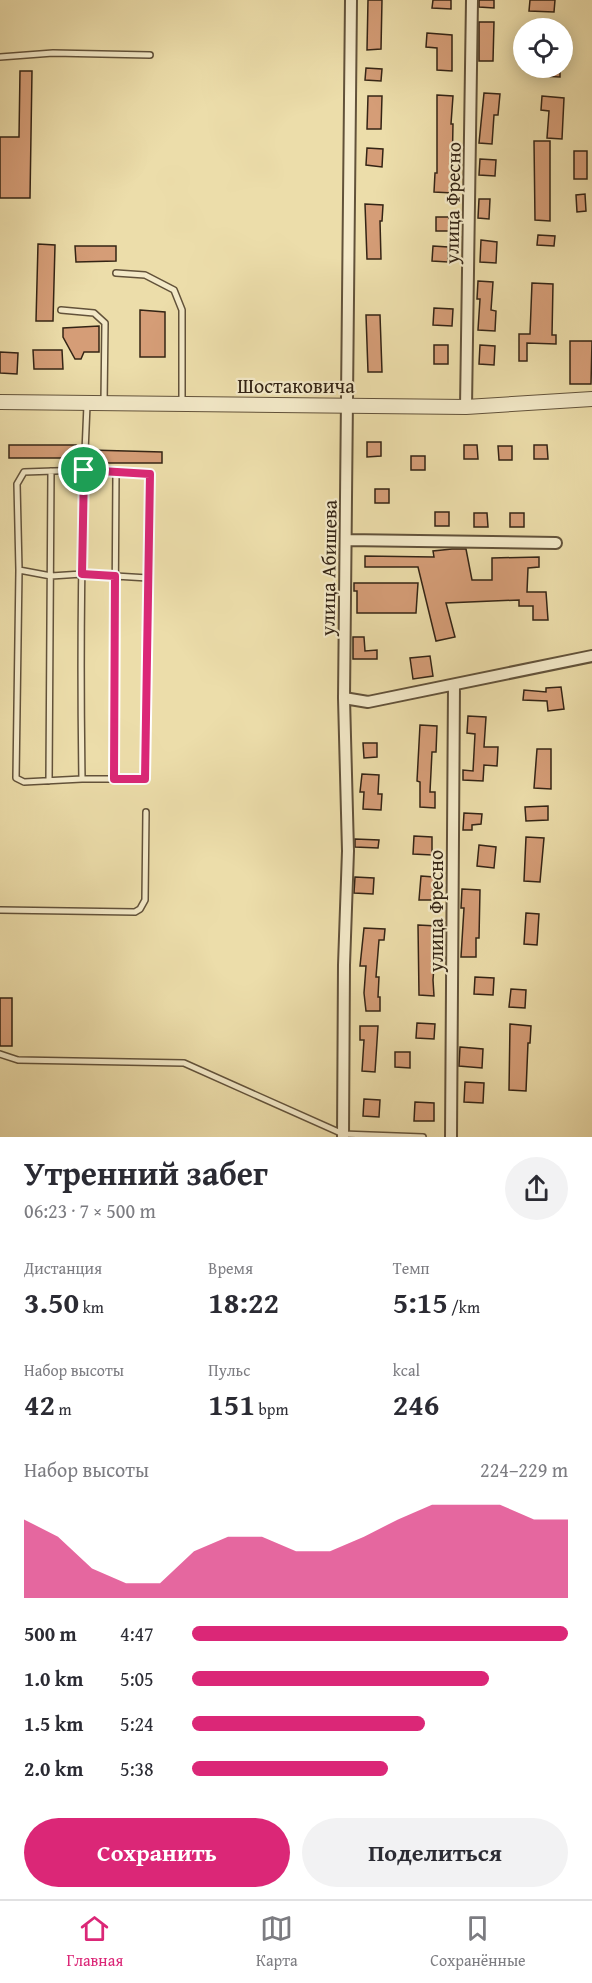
<!DOCTYPE html>
<html lang="ru">
<meta charset="utf-8">
<style>
:root{--surface:#fff;--page:#f2f2f3;--text:#2b2b33;--muted:#7c7c81;--line:#e1e1e2;--accent:#db2777}
body{margin:0;font-family:"Gentium Book Plus",serif;background:var(--page);color:var(--text);height:100vh;display:flex;flex-direction:column;font-size:22px;white-space:nowrap}
*{box-sizing:border-box;margin:0}
p{font-size:20px;color:var(--muted)}
.icon{flex:none;width:33px;height:33px;fill:none;stroke:currentColor;stroke-width:2;stroke-linecap:round;stroke-linejoin:round}
.map{position:relative;height:1137px;overflow:hidden}
.panel{display:flex;flex-direction:column;background:var(--surface);flex:1}
.panel>*{flex:none}
.tools{position:absolute;left:513px;top:18px;display:grid;gap:12px}
.tools a{display:grid;place-items:center;width:60px;height:60px;border-radius:50%;background:var(--surface);box-shadow:0 3px 15px #0003;font-size:30px}
.pin{position:absolute;display:grid;place-items:center;width:51px;height:51px;color:#fff;margin:-26px;border:3px solid #fff;border-radius:50%;box-shadow:0 2px 6px #0007}
.round{display:grid;place-items:center;flex:none;width:63px;height:63px;border-radius:32px;background:var(--page)}
.head{display:flex;align-items:center;justify-content:space-between;height:102px;padding:0 24px}
h1{font-size:33px;font-weight:700;line-height:45px}
.figures{display:grid;grid-template-columns:repeat(3,1fr);gap:9px;height:102px;padding:6px 24px}
.figures div{display:grid;align-content:center}
.figures b{font-size:30px;font-weight:700}
.figures small{font-size:16px;font-weight:400}
.figures p{font-size:16px}
.chart{height:168px;padding:12px 24px}
.chart p{display:flex;justify-content:space-between}
.chart svg{width:100%;height:108px;margin-top:6px;fill:var(--accent);opacity:.7}
.primary-button{display:flex;gap:12px;margin-top:auto;padding:12px 24px}
.primary-button a{flex:1;height:69px;border-radius:36px;background:var(--accent);color:#fff;font-size:24px;font-weight:700;line-height:69px;text-align:center}
.primary-button a+a{background:var(--page);color:var(--text)}
ul{padding:0 24px;list-style:none;font-size:20px}
li{display:grid;grid-template-columns:96px 72px 1fr;align-items:center;height:45px}
li i{height:15px;border-radius:8px;background:var(--accent)}
.menu{display:flex;justify-content:space-around;align-items:center;height:84px;border-top:2px solid var(--line);background:var(--surface);font-size:16px;color:var(--muted)}
.menu a{display:grid;justify-items:center;gap:3px}
.menu .selected{color:var(--accent)}
.map>svg:first-child{display:block}
</style>
<div class="map">
<svg width="592" height="1137" viewBox="0 0 592 1137">
<rect width="100%" height="100%" fill="#ecddaa"/>
<filter id="stains"><feTurbulence type="fractalNoise" baseFrequency=".00333" numOctaves="4"/><feColorMatrix values="0 0 0 0 .2 0 0 0 0 .09 0 0 0 0 .02 0 0 0 .5 -.17"/></filter>
<radialGradient id="worn" r=".72"><stop offset=".6" stop-color="#630" stop-opacity="0"/><stop offset="1" stop-color="#630" stop-opacity=".3"/></radialGradient>
<path fill="#d59d77" stroke="#342415" stroke-width="1.5" d="M368,0H382L381,49L367,50Z
M433,0H451V9L432,8Z
M479,0H494V8L479,7Z
M530,0H555L554,12L529,11Z
M479,22H494L493,61H479Z
M427,33L452,35V71L437,70V48L426,47Z
M366,68L382,69L381,81L365,80Z
M541,68H560V77L541,76Z
M20,71H32L30,198H0V137H19Z
M484,93L500,94L498,115H494L492,144L479,143Z
M437,95L453,96L451,124H453L452,174H454L453,193L434,192L435,173H437Z
M368,96H382L381,129H367Z
M542,96L564,98L562,139L547,138L549,111L541,110Z
M534,141H550V221L535,220Z
M367,148L383,149L382,167L366,165Z
M574,151H587V179H574Z
M480,159L496,160L495,176L479,175Z
M585,194L586,211L577,212L576,195Z
M479,199H490L489,219L478,218Z
M365,204L383,205L382,221H380L381,259H367Z
M436,217H449V231H436Z
M538,235L555,236L554,246L537,245Z
M481,240L497,242L496,263L480,262Z
M38,244L55,245L53,321H36Z
M75,246H116V261L76,262Z
M433,246L448,247V262L432,261Z
M478,281L493,282L491,310L496,311L495,331L478,330L480,299H477Z
M532,283L553,284L552,335H556V344L527,343V361H519V334H530Z
M434,308L453,309L452,326L433,325Z
M140,310L165,312V357H140Z
M366,315H380L382,372H368Z
M99,326V352H84L81,359H75L63,337V328Z
M570,341H592L591,384H570Z
M434,345H448V364H434Z
M480,345L495,346L494,365L479,364Z
M33,350H62L63,369H34Z
M0,352L18,353L17,374L0,373Z
M367,442H381V456L367,457Z
M9,445H76L77,450H80V458H9Z
M464,445H477L478,459H464Z
M534,445H547L548,459H534Z
M498,446H512V460H499Z
M90,450L162,452V463H89Z
M411,456H425V470H411Z
M375,489H389V503H375Z
M435,512H449V526H435Z
M474,513H487L488,527H474Z
M510,513H524V527H510Z
M452,549H466L472,580H492V558L539,557V567L528,568L527,592H546L548,620H533V606H519V600L446,603L455,637L436,641L418,567H365V556L434,557L433,551Z
M354,583H418L416,613H357V591H354Z
M353,637H364L365,651L377,650V659H353Z
M430,656L433,676L413,679L410,658Z
M561,687L564,709L548,711L547,701L523,700L524,690L546,692V688Z
M468,716L486,717L484,747H498L497,766L484,765L483,781L463,780V770L473,771L475,734L467,733Z
M420,725L437,726L436,752H432L430,792H435V808L420,807V782L417,781Z
M363,743H377V757L364,758Z
M537,749H551V789L534,788Z
M362,774L379,775L378,794H382L381,810L363,809L364,792H360Z
M548,806V820L526,821L525,807Z
M464,813L482,814L481,824L472,825V830H463Z
M414,836L432,837V855L413,854Z
M526,837L544,838L540,882L524,881Z
M355,839L379,840L378,848L355,847Z
M479,845L496,847L494,868L477,866Z
M421,876L434,877L433,900H419Z
M355,877L374,878L373,894L354,893Z
M462,889L480,890L479,938H476V957H461L464,908H461Z
M526,913L539,914L537,945L524,944Z
M418,925L437,926L433,980L434,996L419,995Z
M364,928L385,929L384,940H379L376,977H379L378,997H380V1011H366L364,993L366,966H360Z
M475,977L494,978L493,995L474,994Z
M511,989L526,990L525,1008L509,1007Z
M0,998H12V1046H0Z
M417,1023L435,1024L434,1039L416,1038Z
M510,1024L531,1026L530,1043H528L526,1091L509,1090Z
M360,1026H378L375,1072L362,1071L364,1040H360Z
M460,1047L483,1049L482,1068L459,1066Z
M395,1052H410V1068L395,1067Z
M465,1082L484,1083L483,1103L464,1102Z
M364,1099L380,1100L379,1117L363,1116Z
M415,1102L434,1103V1121H414Z"/>
<g fill="none" stroke-linecap="round" stroke-linejoin="round">
<defs>
<path id="service" d="M0,57L53,53L150,55
M116,273L145,275L174,290L182,310V402
M61,310L94,313L105,323L104,402
M19,570L17,484L24,472L84,470L150,474L148,578
M82,779L24,782L16,778L19,570L51,576L82,574L148,578L145,779H82C80,654 81,530 87,405
M114,779L116,472
M49,781L51,471
M0,910L135,912L140,909L145,900L146,812
M0,1054L18,1060L184,1063L343,1134L423,1137"/>
<path id="minor" d="M466,407L472,0
M346,540L556,543
M344,698L368,702L592,656
M343,1137L344,965L348,851L344,698L351,0
M451,1137L454,686"/>
<path id="tertiary" d="M0,402L466,407L592,399"/>
</defs>
<use href="#service" stroke="#62523a" stroke-width="8"/>
<use href="#minor" stroke="#62523a" stroke-width="14"/>
<use href="#tertiary" stroke="#62523a" stroke-width="16"/>
<use href="#service" stroke="#f3e9c8" stroke-width="5"/>
<use href="#minor" stroke="#f3e9c8" stroke-width="10"/>
<use href="#tertiary" stroke="#f3e9c8" stroke-width="14"/>
</g>
<g fill="none" stroke-linecap="round" stroke-linejoin="round">
<defs>
<path id="route" d="M84,470L150,474L145,779H114L115,576L82,574Z"/>
</defs>
<use href="#route" stroke="#fff" stroke-width="12"/>
<use href="#route" stroke="#db2777" stroke-width="8"/>
</g>
<g text-anchor="middle" dominant-baseline="central" stroke-width="4.5" stroke-linejoin="round" paint-order="stroke">
<g font-size="20" fill="#342415" stroke="#f3e9c8">
<text transform="translate(452 203) rotate(-89)">улица Фресно</text>
<text x="296" y="385">Шостаковича</text>
<text transform="translate(328 568) rotate(-89)">улица Абишева</text>
<text transform="translate(435 911) rotate(-90)">улица Фресно</text>
</g>
</g>
<rect width="100%" height="100%" filter="url(#stains)"/>
<rect width="100%" height="100%" fill="url(#worn)"/>
</svg>
<div class="tools">
<a><svg class="icon" aria-label="locate" viewBox="0 0 24 24"><circle cx="12" cy="12" r="6"/><path d="M12 2v4M12 18v4M2 12h4M18 12h4"/></svg></a>
</div>
<div class="pin" style="left:84px;top:470px;background:#1e9e55"><svg class="icon" aria-label="arrive" viewBox="0 0 24 24"><path d="M6 21V4h12l-3 4 3 4H6"/></svg></div>
</div>
<section class="panel">
<div class="head"><div><h1>Утренний забег</h1><p>06:23 · 7 × 500 m</p></div><a class="round"><svg class="icon" aria-label="share" viewBox="0 0 24 24"><path d="M12 15V3M7 8l5-5 5 5M5 13v7h14v-7"/></svg></a></div>
<div class="figures">
<div><p>Дистанция</p><b>3.50<small> km</small></b></div>
<div><p>Время</p><b>18:22</b></div>
<div><p>Темп</p><b>5:15<small> /km</small></b></div>
</div>
<div class="figures">
<div><p>Набор высоты</p><b>42<small> m</small></b></div>
<div><p>Пульс</p><b>151<small> bpm</small></b></div>
<div><p>kcal</p><b>246</b></div>
</div>
<div class="chart"><p><span>Набор высоты</span>224–229 m</p>
<svg viewBox="0 0 160 44" preserveAspectRatio="none"><path d="M0 44V12L10 19L20 32L30 38L40 38L50 25L60 19L70 19L80 25L90 25L100 19L110 12L120 6L130 6L140 6L150 12L160 12V44z"/></svg>
</div>
<ul>
<li><b>500 m</b>4:47<i style="width:100%"></i></li>
<li><b>1.0 km</b>5:05<i style="width:79%"></i></li>
<li><b>1.5 km</b>5:24<i style="width:62%"></i></li>
<li><b>2.0 km</b>5:38<i style="width:52%"></i></li>
</ul>
<div class="primary-button"><a>Сохранить</a><a>Поделиться</a></div>
</section>
<nav class="menu">
<a class="selected"><svg class="icon" aria-label="home" viewBox="0 0 24 24"><path d="M3 11l9-7 9 7M6 9v11h12V9"/></svg>Главная</a>
<a><svg class="icon" aria-label="map" viewBox="0 0 24 24"><path d="M3 6l6-2 6 2 6-2v14l-6 2-6-2-6 2zM9 4v14M15 6v14"/></svg>Карта</a>
<a><svg class="icon" aria-label="saved" viewBox="0 0 24 24"><path d="M7 4h10v16l-5-4-5 4z"/></svg>Сохранённые</a>
</nav>
